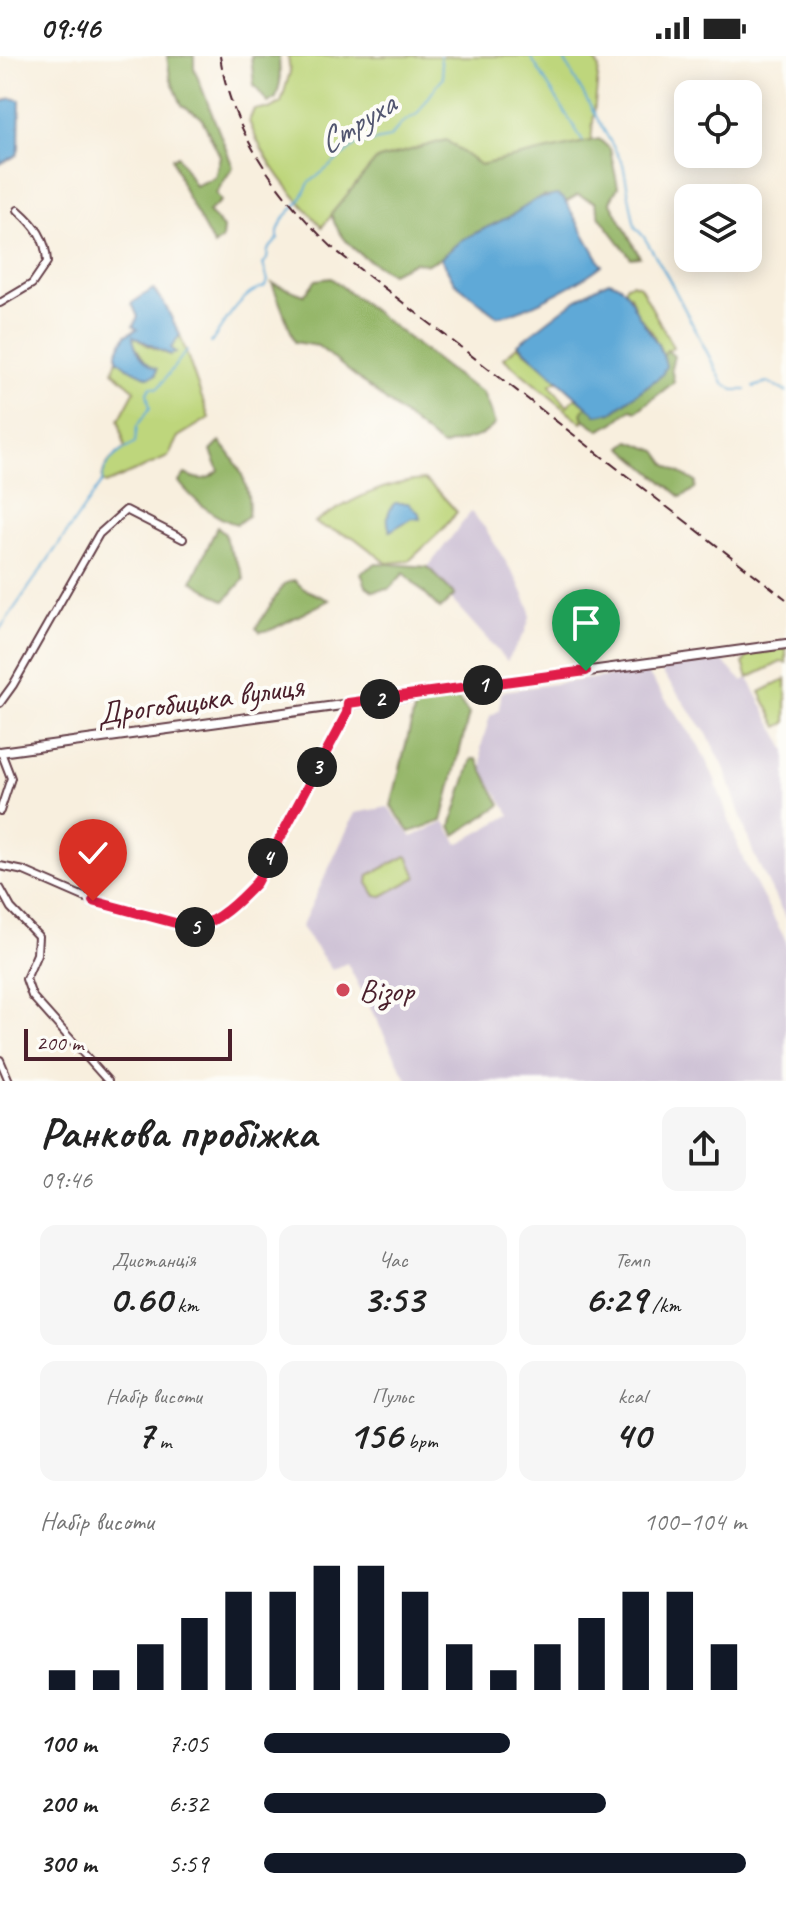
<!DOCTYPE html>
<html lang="uk">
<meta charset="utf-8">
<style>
:root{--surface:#fff;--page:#f6f6f6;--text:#222;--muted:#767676;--accent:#111827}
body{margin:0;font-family:Caveat,sans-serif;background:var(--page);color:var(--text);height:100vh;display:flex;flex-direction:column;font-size:30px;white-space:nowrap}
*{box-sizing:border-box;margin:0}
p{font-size:26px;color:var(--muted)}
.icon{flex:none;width:44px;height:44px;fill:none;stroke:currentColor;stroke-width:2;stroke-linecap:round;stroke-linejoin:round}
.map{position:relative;height:1025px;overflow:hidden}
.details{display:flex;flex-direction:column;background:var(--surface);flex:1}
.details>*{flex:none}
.tools{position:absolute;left:674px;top:24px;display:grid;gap:16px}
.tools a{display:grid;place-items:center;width:88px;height:88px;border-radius:16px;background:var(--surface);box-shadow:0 4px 20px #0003;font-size:40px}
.scale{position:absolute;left:24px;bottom:20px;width:208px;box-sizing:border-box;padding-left:8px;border:4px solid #4a1f2b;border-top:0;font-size:22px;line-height:28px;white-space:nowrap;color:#4a1f2b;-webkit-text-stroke:6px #fdfcf7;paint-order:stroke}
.pin{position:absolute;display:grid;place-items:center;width:68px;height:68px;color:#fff;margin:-82px -34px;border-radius:50% 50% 50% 0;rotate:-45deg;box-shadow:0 0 8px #0007}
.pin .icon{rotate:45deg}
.km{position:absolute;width:40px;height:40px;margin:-20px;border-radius:50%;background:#222;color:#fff;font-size:22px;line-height:40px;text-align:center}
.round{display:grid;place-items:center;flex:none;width:84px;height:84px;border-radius:16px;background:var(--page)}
.summary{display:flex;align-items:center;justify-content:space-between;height:136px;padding:0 40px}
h1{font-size:44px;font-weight:700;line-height:60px}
.figures{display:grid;grid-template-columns:repeat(3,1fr);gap:12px;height:136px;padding:8px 40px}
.figures div{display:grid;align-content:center;border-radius:16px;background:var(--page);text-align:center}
.figures b{font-size:40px;font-weight:700}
.figures small{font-size:22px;font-weight:400}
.figures p{font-size:22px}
.chart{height:224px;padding:16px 40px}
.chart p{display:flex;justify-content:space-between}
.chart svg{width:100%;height:144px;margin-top:8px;stroke:var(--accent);stroke-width:6}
ul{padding:0 40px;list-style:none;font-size:26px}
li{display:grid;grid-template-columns:128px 96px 1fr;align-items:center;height:60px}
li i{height:20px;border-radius:10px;background:var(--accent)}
.status{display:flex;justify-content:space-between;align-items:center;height:56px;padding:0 40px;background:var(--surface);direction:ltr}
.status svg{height:22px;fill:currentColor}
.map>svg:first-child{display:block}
</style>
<div class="status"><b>09:46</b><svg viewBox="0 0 49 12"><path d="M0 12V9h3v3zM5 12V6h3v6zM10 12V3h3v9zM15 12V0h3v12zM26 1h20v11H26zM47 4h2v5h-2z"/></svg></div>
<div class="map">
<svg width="786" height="1025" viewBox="0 0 786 1025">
<rect width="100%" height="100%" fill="#fdfcf7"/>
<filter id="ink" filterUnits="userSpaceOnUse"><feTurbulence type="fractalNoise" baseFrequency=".0125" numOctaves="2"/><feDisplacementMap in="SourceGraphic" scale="16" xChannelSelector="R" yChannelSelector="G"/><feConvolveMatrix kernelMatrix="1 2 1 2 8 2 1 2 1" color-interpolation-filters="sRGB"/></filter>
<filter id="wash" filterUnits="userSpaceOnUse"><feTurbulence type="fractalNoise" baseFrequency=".006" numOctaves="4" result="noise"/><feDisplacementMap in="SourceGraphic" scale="32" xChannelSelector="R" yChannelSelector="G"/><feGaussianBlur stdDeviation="1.8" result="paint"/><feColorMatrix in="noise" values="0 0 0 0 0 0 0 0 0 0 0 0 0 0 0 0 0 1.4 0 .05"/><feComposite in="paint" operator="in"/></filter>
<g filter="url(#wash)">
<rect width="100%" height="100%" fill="#f8efde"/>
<path fill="#ccbfd4" d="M471,456L485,472L517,524L530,553V561L525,576L507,605L451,543L454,539L428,511Z
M722,605L742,625L748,622L786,695V863L754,799L724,711L707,678L659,612Z
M646,615L699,690L713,719L744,806L786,885V1025H408L347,907L332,914L301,871L355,757L388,751L412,781L445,766L458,788L510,759L483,714L481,691L490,660L500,654L501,638L504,635Z"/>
<path fill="#bed67b" stroke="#847a53" stroke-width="2" d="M288,0H593L599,12L591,85L480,109L446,84L377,104L322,171C292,138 264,107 249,65L254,53H269L281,47L290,16Z
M632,227L640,230L673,291L663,299L652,276L637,258L630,239L624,234L626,229Z
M133,279L145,288L170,299L171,292L180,279L209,362L178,381L168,401L106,428L102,426C102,410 112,401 125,392L119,364L135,334L113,315L117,303L137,315L147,308L133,287Z
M518,290L549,314L557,325L550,329L567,350L576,341L587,350L582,357L584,363L582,367L503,302Z
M424,424L440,437L457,456L443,473L409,505L387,507L353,481L320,470L315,466C350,445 383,426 424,424Z
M786,592V607L781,606L748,622L743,607L748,599Z
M786,623V667L778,671L760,636Z
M406,800L409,802L417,821L382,840H376L368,827L369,819Z"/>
<path fill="#96b76b" stroke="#706b4b" stroke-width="2" d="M167,0H194V12L233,111L216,137L221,145L208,156L223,172L222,183L214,190L186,138L172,102L178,100L195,130L215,121L220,100L201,61L182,49L170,21Z
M251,0H279L280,27L276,42L268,47L254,29Z
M599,83L610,93L618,131L610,145L640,201L631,202L600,161L595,146L578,139L566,146L564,143L543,140L509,161L471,179L450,193L441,202L427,208L415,206L391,217C365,204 340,187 331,158L376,104L446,84L480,109Z
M331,222L462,324L483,337L495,368C479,386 465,381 443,391L318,290L295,286L272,227L304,239L316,224Z
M667,294L674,300L671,312L674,326L637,355L631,353L614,367L600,374L584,363L582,357L587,350L597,359L666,310L663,299Z
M630,385L657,395L667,409L696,426L695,433L681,441L622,391Z
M220,386C239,407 252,431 248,460L237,468C215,463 192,443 179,426L185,418C199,425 207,425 219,415L211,395Z
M217,471L225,478C227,498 240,503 244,523L225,545L192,525Z
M376,507L428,511L455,539L440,553L404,517L389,533L373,535L366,530L361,517Z
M294,524L304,533L329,544L273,573L260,576L256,572L284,528Z
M456,641L469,658L442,765L410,776L391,750L416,647Z
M472,703H477L501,749L455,779L451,770Z"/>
<path fill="#5ea9d7" stroke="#546481" stroke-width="2" d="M11,42L20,44L19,92L17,99L0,108V47Z
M557,139L564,143L602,209C582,225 521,259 497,260L454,226L441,202L461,184L509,161L537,143Z
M609,225C631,232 628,243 638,258C649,277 661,287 666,310L662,319L612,356L597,359L518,288C547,266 575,241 609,225Z
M153,233L165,249L180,279L171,292L176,297L170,299L133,280C134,294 144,307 157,313L156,319L148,321L127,311L117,303V296L126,279L137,273L133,270L138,261L132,247Z
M395,447H408L419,457L420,463L412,462L390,475C386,465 387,454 395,447Z"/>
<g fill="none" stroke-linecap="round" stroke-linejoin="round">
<path stroke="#5ea9d7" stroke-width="2" d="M530,0L583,85
M562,0L623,108L635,171L644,181L669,223L723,327L734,334H746
M211,287C224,268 241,236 264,231L268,225L263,208L267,203L268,194L278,183V175L283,163L300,145L309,127L356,89L389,82L402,67L417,58L443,21L440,0
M754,331L768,326L786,336
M0,573L102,426C103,406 118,396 135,387L137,370L150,352L147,337L151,331L158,332L187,294"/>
</g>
</g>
<g filter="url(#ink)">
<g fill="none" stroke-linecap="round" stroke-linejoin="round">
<defs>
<path id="minor" d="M0,247L32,228L47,206C46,182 35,169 18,154
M0,647L13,629L99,478L126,454L183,483
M0,755L11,722L1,696
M0,810L24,815L93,845L194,872L201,871L243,841L256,827L347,657L348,648
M0,832L11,852L38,880L37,898L26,923L32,940L108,1025
M0,1004L9,1025"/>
<path id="tertiary" d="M0,696L786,588"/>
</defs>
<use href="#minor" stroke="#643e46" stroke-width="10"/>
<use href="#tertiary" stroke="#643e46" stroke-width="12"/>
<use href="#minor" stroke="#fff" stroke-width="6"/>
<use href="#tertiary" stroke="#fff" stroke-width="8"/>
<path stroke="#4a1f2b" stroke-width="2" stroke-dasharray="12 6" stroke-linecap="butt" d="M220,0C232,79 279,140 335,194L786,543"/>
</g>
</g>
<g fill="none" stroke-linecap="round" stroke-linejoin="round" filter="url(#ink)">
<defs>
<path id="route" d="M93,845L194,872C217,867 240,844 256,827L347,657L348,647L586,615"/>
</defs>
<use href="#route" stroke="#fff" stroke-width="16"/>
<use href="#route" stroke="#e11d48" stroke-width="10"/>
</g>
<circle fill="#d1495b" stroke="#fdfcf7" stroke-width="3" cx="343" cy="934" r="8"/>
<g text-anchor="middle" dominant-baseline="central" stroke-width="8" stroke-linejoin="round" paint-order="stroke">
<g font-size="32" fill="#4a1f2b" stroke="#fdfcf7">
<text transform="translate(200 644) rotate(-8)">Дрогобицька вулиця</text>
</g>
<g font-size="32" fill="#4a1f2b" stroke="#fdfcf7" text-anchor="start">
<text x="359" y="934">Візор</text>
</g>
<g font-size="34" font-style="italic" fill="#525670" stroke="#fdfcf7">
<text transform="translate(356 67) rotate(-32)">Струха</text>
</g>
</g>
</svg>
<div class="tools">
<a><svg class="icon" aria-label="locate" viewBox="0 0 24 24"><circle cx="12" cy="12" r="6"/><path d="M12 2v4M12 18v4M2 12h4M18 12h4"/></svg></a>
<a><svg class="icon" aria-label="layers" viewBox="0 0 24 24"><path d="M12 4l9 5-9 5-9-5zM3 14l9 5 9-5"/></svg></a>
</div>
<div class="scale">200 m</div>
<div class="pin" style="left:586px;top:615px;background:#1e9e55"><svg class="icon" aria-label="arrive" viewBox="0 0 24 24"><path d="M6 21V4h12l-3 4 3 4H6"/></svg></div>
<div class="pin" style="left:93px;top:845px;background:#d93025"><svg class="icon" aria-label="check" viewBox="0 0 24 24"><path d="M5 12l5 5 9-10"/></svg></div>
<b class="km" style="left:483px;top:629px">1</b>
<b class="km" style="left:380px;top:643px">2</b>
<b class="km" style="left:317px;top:711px">3</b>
<b class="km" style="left:268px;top:802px">4</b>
<b class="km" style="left:195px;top:871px">5</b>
</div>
<section class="details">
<div class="summary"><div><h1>Ранкова пробіжка</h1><p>09:46</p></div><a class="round"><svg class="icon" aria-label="share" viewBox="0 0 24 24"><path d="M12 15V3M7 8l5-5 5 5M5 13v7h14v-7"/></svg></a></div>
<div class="figures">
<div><p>Дистанція</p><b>0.60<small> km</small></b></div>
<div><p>Час</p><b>3:53</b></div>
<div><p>Темп</p><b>6:29<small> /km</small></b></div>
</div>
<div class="figures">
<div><p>Набір висоти</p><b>7<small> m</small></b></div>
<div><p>Пульс</p><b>156<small> bpm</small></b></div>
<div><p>kcal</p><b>40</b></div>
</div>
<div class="chart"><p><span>Набір висоти</span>100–104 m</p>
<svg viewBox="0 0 160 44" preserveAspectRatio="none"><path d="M5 44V38M15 44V38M25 44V30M35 44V22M45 44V14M55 44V14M65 44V6M75 44V6M85 44V14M95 44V30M105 44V38M115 44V30M125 44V22M135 44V14M145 44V14M155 44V30"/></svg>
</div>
<ul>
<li><b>100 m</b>7:05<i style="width:51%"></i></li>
<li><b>200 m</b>6:32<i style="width:71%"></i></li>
<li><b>300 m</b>5:59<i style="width:100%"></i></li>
</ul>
</section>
